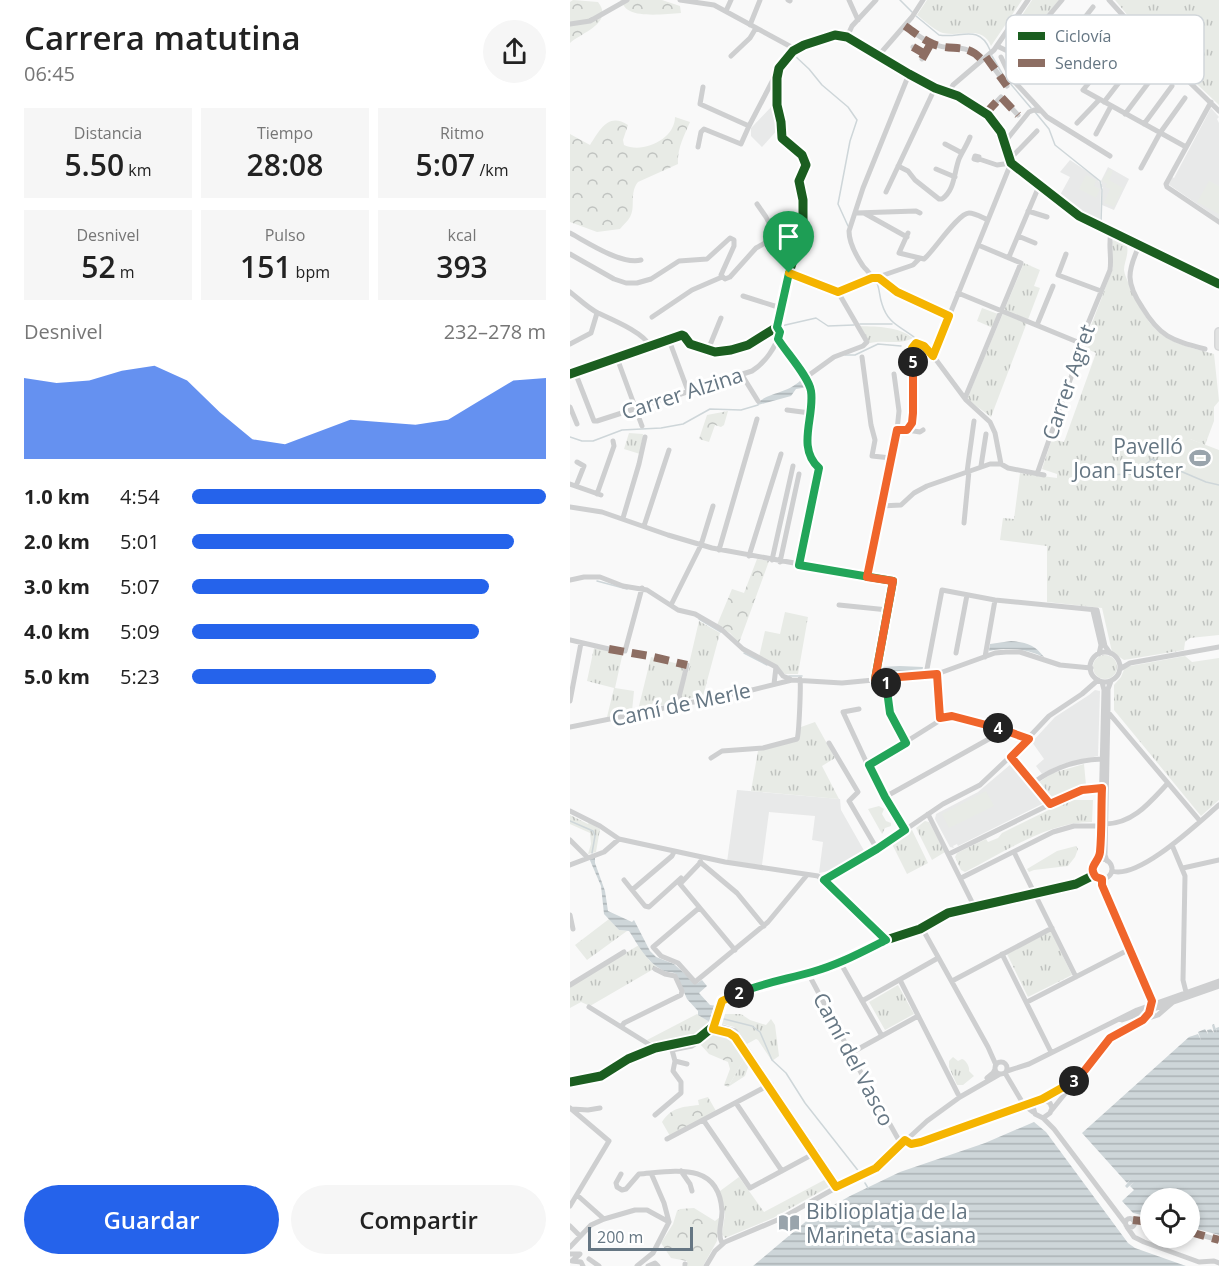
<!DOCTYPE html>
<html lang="es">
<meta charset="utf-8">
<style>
:root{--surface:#fff;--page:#f6f6f6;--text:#222;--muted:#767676;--accent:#2563eb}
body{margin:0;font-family:"Open Sans",sans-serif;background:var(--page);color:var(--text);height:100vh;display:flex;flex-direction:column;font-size:22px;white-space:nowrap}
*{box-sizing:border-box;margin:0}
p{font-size:20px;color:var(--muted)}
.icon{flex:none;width:33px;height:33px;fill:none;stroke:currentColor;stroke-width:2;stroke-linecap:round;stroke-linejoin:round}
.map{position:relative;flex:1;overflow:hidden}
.details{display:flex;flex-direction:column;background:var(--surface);width:570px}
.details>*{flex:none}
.buttons{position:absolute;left:570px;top:1188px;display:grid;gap:12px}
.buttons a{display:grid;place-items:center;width:60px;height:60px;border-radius:50%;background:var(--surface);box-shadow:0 3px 9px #0003;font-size:30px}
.scale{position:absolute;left:18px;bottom:15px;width:105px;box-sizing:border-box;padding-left:6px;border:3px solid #657683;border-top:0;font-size:16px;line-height:21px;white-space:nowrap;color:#657683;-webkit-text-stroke:4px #fff;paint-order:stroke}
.pin{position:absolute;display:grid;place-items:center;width:51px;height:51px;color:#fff;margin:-62px -26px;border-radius:50% 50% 50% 0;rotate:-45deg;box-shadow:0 0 6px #0007}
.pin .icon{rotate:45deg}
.km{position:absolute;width:30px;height:30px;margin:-15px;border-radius:50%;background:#222;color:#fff;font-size:16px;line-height:30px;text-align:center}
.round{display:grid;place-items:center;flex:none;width:63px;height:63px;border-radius:32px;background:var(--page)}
.overview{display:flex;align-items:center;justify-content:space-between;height:102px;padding:0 24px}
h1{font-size:33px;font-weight:600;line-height:45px}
.figures{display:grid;grid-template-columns:repeat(3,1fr);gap:9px;height:102px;padding:6px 24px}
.figures div{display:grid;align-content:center;border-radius:0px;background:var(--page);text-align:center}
.figures b{font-size:30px;font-weight:600}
.figures small{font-size:16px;font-weight:400}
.figures p{font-size:16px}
.chart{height:168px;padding:12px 24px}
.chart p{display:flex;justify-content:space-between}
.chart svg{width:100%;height:108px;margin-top:6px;fill:var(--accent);opacity:.7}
.cta{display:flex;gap:12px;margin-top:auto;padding:12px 24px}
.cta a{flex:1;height:69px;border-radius:36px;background:var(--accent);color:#fff;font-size:24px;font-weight:600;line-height:69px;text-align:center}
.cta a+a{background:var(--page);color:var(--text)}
ul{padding:0 24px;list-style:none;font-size:20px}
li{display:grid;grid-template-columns:96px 72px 1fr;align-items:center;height:45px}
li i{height:15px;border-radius:8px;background:var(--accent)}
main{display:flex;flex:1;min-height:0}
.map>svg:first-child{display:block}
</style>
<main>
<section class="details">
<div class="overview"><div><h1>Carrera matutina</h1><p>06:45</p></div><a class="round"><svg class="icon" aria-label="share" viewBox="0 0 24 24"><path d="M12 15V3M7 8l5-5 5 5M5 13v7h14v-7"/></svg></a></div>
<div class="figures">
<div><p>Distancia</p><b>5.50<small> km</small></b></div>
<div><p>Tiempo</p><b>28:08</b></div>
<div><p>Ritmo</p><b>5:07<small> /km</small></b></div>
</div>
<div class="figures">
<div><p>Desnivel</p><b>52<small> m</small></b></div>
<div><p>Pulso</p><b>151<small> bpm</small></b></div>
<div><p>kcal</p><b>393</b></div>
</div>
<div class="chart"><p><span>Desnivel</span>232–278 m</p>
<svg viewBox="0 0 160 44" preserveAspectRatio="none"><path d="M0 44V11L10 13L20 12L30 8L40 6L50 12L60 25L70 36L80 38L90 33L100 28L110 29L120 30L130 28L140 20L150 12L160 11V44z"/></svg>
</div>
<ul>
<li><b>1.0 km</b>4:54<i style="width:100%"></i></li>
<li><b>2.0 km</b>5:01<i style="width:91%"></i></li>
<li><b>3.0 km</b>5:07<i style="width:84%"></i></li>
<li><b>4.0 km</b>5:09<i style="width:81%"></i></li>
<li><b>5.0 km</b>5:23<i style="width:69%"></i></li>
</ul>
<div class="cta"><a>Guardar</a><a>Compartir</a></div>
</section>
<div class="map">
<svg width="649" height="1266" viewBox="0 0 649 1266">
<defs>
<pattern id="grass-tufts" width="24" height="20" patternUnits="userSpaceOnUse" patternTransform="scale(1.5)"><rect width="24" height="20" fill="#e8ebe6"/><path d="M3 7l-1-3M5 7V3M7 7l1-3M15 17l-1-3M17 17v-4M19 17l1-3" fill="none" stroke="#c0c3c0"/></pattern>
<pattern id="forest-crowns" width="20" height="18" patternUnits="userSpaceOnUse" patternTransform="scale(1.5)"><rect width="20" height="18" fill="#e8ebe6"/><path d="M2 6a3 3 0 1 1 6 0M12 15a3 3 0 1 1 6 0" fill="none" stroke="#c0c3c0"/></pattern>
<pattern id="water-rules" width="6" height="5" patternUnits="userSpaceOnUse" patternTransform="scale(1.5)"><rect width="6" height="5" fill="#ced6d9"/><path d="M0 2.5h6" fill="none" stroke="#abb2b5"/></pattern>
</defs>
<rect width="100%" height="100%" fill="#f9f9f9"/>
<path fill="#e8e9e9" d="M205,103L210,127L192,147L181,136V128Z
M641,108L649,117L647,119L649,123V219L598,184L602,177L604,178Z
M500,160L527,178L530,184H532L531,181L538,167L559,179L544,210L532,205L533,187H531L530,224L511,214L512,212L489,197L500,177L490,172Z
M525,690L530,691L528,756L492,764L472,774L466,766L474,759L462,742L485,717L519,695Z
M441,764L473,800L472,804L388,846L387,844L383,846L384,848L380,847L365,819L366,814L408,792Z
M167,790L270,799L271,810L296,854L268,869L249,873L253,842L242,840L245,816L199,812L192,865L157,862Z"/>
<path fill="url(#grass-tufts)" d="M357,0H452L421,46C412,23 388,39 370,32C362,28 355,21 347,15Z
M462,0H489L454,41L441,32Z
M545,0H649V105L568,28Z
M544,240L557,246C559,255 554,262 554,270C555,278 562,289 565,296C583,339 602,343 644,354L649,401L644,407V421L635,445L620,439L642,483H649V635L620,638L615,642L614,650L554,660L542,652L532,608L477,602V546L430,540L433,518L444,519L450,473L487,478V474L472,469L482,439L494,442L526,353L515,348L514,344L543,268L542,242Z
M454,263L470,270L464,286L470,288L421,417L397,399Z
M412,308L428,314L423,328L407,321Z
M290,326C309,327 327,326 343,338C328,346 316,339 300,343Z
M59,433L73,434L70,454L54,449Z
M215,612L238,617L228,674H215L189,657L195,631L210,634Z
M129,621L150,633L133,696L112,700L110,696L120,666L119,664Z
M24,648L53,652L45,688L64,691L62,711L37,717L44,688L17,681Z
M523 667a12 12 0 1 1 24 0a12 12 0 1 1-24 0Z
M615,656L622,662L649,658V800L631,816L544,710V685L551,677L555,667Z
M81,657L113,665L114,672L107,701L104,703L68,710Z
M245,722L265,758L252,766L269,799L181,791L188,751L228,740L231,727Z
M514,764L516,785L481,799L469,786V782L483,773Z
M499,800H523L522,822C477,822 435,852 395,872L391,870L385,857L387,853L416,839L418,842L428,838L432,833Z
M309,806L314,809L312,814L316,821L321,823V826L315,828L312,834L298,809Z
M0,815L18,824L19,822L30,829L26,852L18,854L21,844L20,833L0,824Z
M355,821L359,822L375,852L362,860L346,828Z
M342,830L358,863L337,874L322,844Z
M506,846L508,849L505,857L498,866L464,870L459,872L457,869L487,851Z
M39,919L49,930L57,931L17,960L5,945Z
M481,931L502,975L458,997L437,954Z
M69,945L79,960L87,967L20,1006L11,1002L0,1008V986Z
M328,985L344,1014L315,1030L299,1002Z
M127,1014L143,1024L128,1037L108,1042L85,1044L77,1040Z
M150,1014H171L180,1020L196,1025L201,1019L205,1025L209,1056L202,1061L188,1040L186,1039L177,1044L164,1027L149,1023Z
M176,1056L180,1062L175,1076L158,1087Z
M383,1057L388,1061L392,1059C396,1060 400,1067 399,1071L404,1076L393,1085H387L379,1067V1061Z
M169,1177L194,1212L258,1178L262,1185L203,1218L155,1238L152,1234L155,1214L150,1191Z"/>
<path fill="url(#forest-crowns)" d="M3,0L28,2C44,23 13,32 0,43V2Z
M50,0H92L110,6L111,13C97,14 72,17 60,11C55,9 53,4 50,0Z
M105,117L120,122C114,136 107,149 108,164L68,182C59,193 66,207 60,217C58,221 53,225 50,229L27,232L0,222V134L20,145C30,130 38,112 58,125L53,140L54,145C73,154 105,139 105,117Z
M158,411L154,425L151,427L145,425L139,442L129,439L137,415Z
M187,559L199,561L169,643L160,633L147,625L162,589L174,593Z
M145,1032L161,1036L176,1056L158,1087L154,1085L160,1069L158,1062L139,1054L130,1044Z
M138,1097L146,1111L100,1136L92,1122C102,1107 112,1107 129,1105L128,1100Z
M124,1208L145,1221L150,1217L147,1241L133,1266H118L117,1261L101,1258L91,1243L103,1224L107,1211L110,1209Z"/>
<path fill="#e8ebe6" d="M539,169L543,171L539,180L553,188L544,207L534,203L540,189L535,187L537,184L532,181Z
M516,175L526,180L524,186L530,189L526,198L509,189Z
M639,181L649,186V214L627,202Z
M620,439L649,450V483H642L606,467Z
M416,791L424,806L379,828L372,814Z"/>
<path fill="url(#water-rules)" d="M233,378L238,387L226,389L221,396L188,405L187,403C202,391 218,394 233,378Z
M441,641C456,642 465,645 474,657C455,649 440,647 419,651L420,644Z
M330,666L353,667L352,673L309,675V667Z
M25,857V863L35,891L38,911L62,922L64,920L80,951L86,957L104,964L126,984L132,980L137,986L129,993L140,1005L147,1006L143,1024L128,1015V1011L117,999L106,974C101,971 97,973 92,970C77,962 68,945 59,931L49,930L34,914L31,886L19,858Z
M644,1024L647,1032L646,1028L649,1027V1235L620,1227V1198H580V1217L563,1213L552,1201L564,1190L560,1186L564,1182L557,1188L555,1186L561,1179L557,1183L512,1133L619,1037L628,1034L631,1040L628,1032L635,1029L638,1034L637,1030L641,1029L644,1033L642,1025Z
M464,1122L476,1132L558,1243L565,1248L616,1266H183L240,1218L280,1196L330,1172L415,1143Z"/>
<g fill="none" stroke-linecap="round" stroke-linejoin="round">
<path stroke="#ced6d9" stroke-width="1.5" d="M330,0L342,12
M346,16L369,35C390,39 409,23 420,50
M224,55L239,69L252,85L278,107L287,120L280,141L268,204L278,226
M422,56L433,75L461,108
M465,112L479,129L485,145L530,181L532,190L531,223
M306,281C310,288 309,296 312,304C318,324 330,326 345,338
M290,324H322
M211,326L246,318L258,326L284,325
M275,355H285L308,344L331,346
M0,437L12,441H23L52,430L91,428L113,424L140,409L171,410L188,405
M507,476L564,474L582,459L636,482L649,485
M27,581L57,589
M129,619L151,632
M174,653L197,665
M219,676H232
M0,821L23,831L25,836L22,853
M150,1018L182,1026L190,1032L202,1060L216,1073L235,1103L290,1173
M295,1183L298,1188"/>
<defs>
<path id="major" d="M649,332V346"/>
</defs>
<use href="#major" stroke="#d5d6d7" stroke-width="10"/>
<path stroke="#cecfd0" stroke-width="5" d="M110,0L144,5L225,49
M218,0L220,1
M279,0L288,20
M539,0L569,33L649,111
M156,11L161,0
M479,16L542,53
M0,24L20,21L57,0
M180,25L190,0
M335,26C344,32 353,40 363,44C383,52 396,42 412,60
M564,28L513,90L616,147
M277,37L282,26L306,0
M427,46L446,55L492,0
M343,47L355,54
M309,55L342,17L353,0
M161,56L180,38L186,28
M416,57L437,86
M431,57L441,78L477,117L540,156
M352,59L361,43
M479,63L523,7
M497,76L541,22
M133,87L130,104L179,126
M379,92L383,85L424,50L458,0
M534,102L571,54
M641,102L596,184L597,187L649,222
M416,113L431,97L448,115
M555,114L588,70
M507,123L529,100
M574,124L602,86
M526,134L541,106
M434,143L459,112L464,110L471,111
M375,144L392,153
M128,147L131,132L134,129L171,144L179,126L206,74
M405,156L409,157L408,160L404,159Z
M409,159L427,165L441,163
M439,160L467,131
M328,166L338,171L345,180L369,199H372C385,190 384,172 389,159C392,152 397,145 400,137
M571,168L590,133L615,98
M366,169L385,177
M316,192L365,88
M187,204L196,217L206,237L228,248
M458,211L477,217
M286,213L346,211L350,213
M294,213L337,237
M0,233C17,242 51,265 71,260
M338,233L329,253L354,259C363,252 388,213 399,213C405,213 413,218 418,220
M448,236L465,243
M569,246C557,272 556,283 572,307C590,337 601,340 635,349
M0,254L44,279L56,283H67L81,279L109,261L137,259L160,238L164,240V246L151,275L155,279L160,277L186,248L206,237
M496,254L488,275L531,291
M439,257L469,186
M219,273L268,292
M308,277L343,265L349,259
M302,278C300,272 297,271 293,266C287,257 279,242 279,231L293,188L339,74
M0,292C9,299 18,308 28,313C43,320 73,332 81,347
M388,293L510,343
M173,296L211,308
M82,317L122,290L152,277
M467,325L483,286
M208,339L240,387V413L217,410
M99,340L118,391
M0,344L21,333L27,313
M138,350L151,318
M363,356L441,163
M292,357L301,425L305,440L302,456L321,458
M47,358L72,426
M5,372L24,421H27L182,371C195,363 206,347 210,332L207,327
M0,374L112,335L114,336L120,344L145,352L161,350L178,345L207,327L219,273L233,229V200L229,181L236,165L232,155L212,138L211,122L207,105V78L209,68L223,51L234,45L265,35L277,37L339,74L365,88L388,96L418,115L431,132L441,163L509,216L649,284
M324,374L329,411L327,430
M172,375L188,401
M235,378L264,357L293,346L297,342L268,292L302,278H310L327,292L379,316
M395,398L451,263L408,245
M0,407L7,424
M337,430L350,432L353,430
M411,466L416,434
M397,472L404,421
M467,474L510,352V343L540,270C542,257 538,245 541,233
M0,484L31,495
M6,486L14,466L7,462
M27,494L44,446L43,441
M311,506L331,505L344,493L357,486L420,464H431L438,468L474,475
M0,507L32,512L98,535L142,548L323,581L305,679
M53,518L69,464L75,437
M394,523L399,471
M74,526L99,450
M149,550L187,419
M179,556L211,454
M202,560L223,466
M210,562L229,474
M229,565L249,468C233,454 238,432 240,413
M297,577L327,430L338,429L342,419V350L345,344H352L358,349L396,400L420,422L425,433L431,464
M0,580L14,577H30L53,586L77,590L108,610L125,614L151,629L173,649L206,667L213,676L220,679
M101,605L131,545L143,506
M269,605L318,610
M523,611L531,645L529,654
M0,640L39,649
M55,651L72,588
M520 667a15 15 0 1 1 30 0a15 15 0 1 1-30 0Z
M386,653L397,595
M415,657L425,600
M357,669L372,590L425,600L527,610L535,646L540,653
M550,669L560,663L649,647
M316,678L318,708L336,743
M204,684L206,667
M0,701L11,643
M110,704L109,697L117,665
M289,709L273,712L300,770L335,830
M538,712L630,821
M371,718C391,710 438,731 459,739
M0,727L178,691L222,680L272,683L367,674L425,653L436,652H450L490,665L521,668
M259,743L288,792L279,801L307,849
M441,757L480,804
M141,758L152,751L193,748L227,739C229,735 231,686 230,679
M299,765L369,721L367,674
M463,783C484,767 506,760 532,759
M315,797L435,730
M0,811L30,826L49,839L155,862L248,876L316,940
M358,814L405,908
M536,824C564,823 580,802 598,783
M0,840L17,857
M602,845L615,876L613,980L616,992
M444,852L506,977
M379,854L495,797L512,790L532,788
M522 869a10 10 0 1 1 20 0a10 10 0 1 1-20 0Z
M527,860L530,855L534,690L532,682
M537,861L535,855L538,709V689L541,681
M130,862L167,893L194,926
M131,862L110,884L165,950
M0,865L34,852L49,839
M613,868L649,860
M542,871C569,880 629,822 649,805
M391,878L483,832L504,826H531
M532,879V885L582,1001
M54,880L62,890L102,856L104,852
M254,880L307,849L373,804L410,785L444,753L479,716L512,694L528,680
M62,890L75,906L79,907L111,878
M129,908L83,947L91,956L108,963L125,982L198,922L237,875
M0,915L3,929
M352,928L418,1047L426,1065
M432,954L481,1052
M270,962L312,1036
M238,973L289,1069L331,1144
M330,980L388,1094
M382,981L482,928
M0,985L54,952
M292,1001L368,958
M457,1002L560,949
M19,1007L85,1048
M552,1020L649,986
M145,1025L165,1031L269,1186
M52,1026L54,1023L111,995L112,991L105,976L95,974L85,969
M143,1029L162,1034L184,1065
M281,1053L348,1016
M425 1068a6 6 0 1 1 12 0a6 6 0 1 1-12 0Z
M117,1064L105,1061L102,1050L122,1046L131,1040
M437,1071L459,1064L567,1010L649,981
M435,1073L454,1105L463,1112
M417,1078L423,1073L425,1069
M0,1082L31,1076L58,1059L85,1048L128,1039L145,1025L152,1001L178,989L241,973L270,962L316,940L350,929L378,913L506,884L524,875
M204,1095L231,1135
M472,1099L480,1103L482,1108L480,1113L473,1118
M466,1102L463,1106L465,1114L473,1118L484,1129L555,1223
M166,1103L212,1171
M0,1108L39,1141L0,1206
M2,1109L18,1110L30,1108
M481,1111L540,1038L573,1020L588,1015L603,1002
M85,1115L111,1093V1082L103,1071L105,1061
M134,1121L180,1188L247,1152
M97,1139L201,1084
M335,1140L344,1144L472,1099L507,1079
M111,1171L120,1184L122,1191
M51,1174L46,1183L47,1187L52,1190L56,1189L69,1174C105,1171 149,1161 152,1211C152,1222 147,1233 152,1243
M7,1195L34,1219
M555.5 1223a4.5 4.5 0 1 1 9 0a4.5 4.5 0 1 1-9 0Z
M563,1220L580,1222
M0,1226L10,1236
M557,1227L564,1237L574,1242L629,1262L644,1261L649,1263
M620,1232L649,1240
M0,1247L21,1225L34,1219L65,1210H77L99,1222
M0,1254H10L2,1261L11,1262L13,1266
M19,1259L29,1266
M115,1264V1266
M67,1266L83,1253L99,1222L94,1203L81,1173
M78,1266L85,1263L88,1266
M136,1266L145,1251L155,1242L212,1218L269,1186L306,1168L357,1121L390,1097L430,1074"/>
<use href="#major" stroke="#e1e2e2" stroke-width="7"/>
<path stroke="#8d6e63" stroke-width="8" stroke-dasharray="15 8" stroke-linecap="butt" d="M335,26C344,32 353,40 363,44C383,52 396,42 412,60
M343,47L355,54
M416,57L437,86
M352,59L361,43
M416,113L431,97L448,115
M39,649L79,656L117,665
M563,1220L580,1222
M620,1232L649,1240"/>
<defs>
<path id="cycleway" d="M0,374L112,335L114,336L120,344L145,352L161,350L178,345L207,327L219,273L233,229V200L229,181L236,165L232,155L212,138L211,122L207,105V78L209,68L223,51L234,45L265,35L277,37L339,74L365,88L388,96L418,115L431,132L441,163L509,216L649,284
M0,1082L31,1076L58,1059L85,1048L128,1039L145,1025L152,1001L178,989L241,973L270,962L316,940L350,929L378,913L506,884L524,875"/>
</defs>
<use href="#cycleway" stroke="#fff" stroke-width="13"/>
<use href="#cycleway" stroke="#1b5e20" stroke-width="9"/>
</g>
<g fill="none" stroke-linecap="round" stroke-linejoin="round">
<defs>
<path id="split-1" d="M219,273L207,327L210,332L208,339C216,352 239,377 241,391C245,417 226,447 249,468L229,565L323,581L305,679L316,678V683"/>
<path id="split-2" d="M169,993C193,983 218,979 242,972C268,965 292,952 316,940L254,880L307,849L335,830L315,797L299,765L336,743L320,713L316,683"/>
<path id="split-3" d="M169,993L152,1001L143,1029L159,1033L165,1037L266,1187L306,1168L335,1140L341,1144L351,1142L472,1099L504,1081"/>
<path id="split-4" d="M428,728L459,739L441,757L480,804L512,790L532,788C531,809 532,831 530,852C529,863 517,866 526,877L532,879V885L582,1001L579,1013L573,1020L540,1038L515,1070L504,1081"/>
<path id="split-5" d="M343,362V413L342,423L337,430H327L297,577L323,581L305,679L367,674L370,718L382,716L428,728"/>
<path id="split-6" d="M219,273L268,292L302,278H309L327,292L379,316L363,356L354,346L346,343L342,348L343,362"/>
</defs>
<use href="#split-1" stroke="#fff" stroke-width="12"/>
<use href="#split-2" stroke="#fff" stroke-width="12"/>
<use href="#split-3" stroke="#fff" stroke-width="12"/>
<use href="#split-4" stroke="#fff" stroke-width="12"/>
<use href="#split-5" stroke="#fff" stroke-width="12"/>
<use href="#split-6" stroke="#fff" stroke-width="12"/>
<use href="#split-1" stroke="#22a559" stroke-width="8"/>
<use href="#split-2" stroke="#22a559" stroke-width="8"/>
<use href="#split-3" stroke="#f5b400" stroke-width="8"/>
<use href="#split-4" stroke="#f0652b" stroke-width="8"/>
<use href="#split-5" stroke="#f0652b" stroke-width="8"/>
<use href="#split-6" stroke="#f5b400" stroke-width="8"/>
</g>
<defs>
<symbol id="stadium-bare" viewBox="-9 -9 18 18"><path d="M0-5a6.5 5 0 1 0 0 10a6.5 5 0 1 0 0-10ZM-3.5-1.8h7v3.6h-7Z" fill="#99a4ac" stroke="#fff" stroke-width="2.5" paint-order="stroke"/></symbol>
<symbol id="library-bare" viewBox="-9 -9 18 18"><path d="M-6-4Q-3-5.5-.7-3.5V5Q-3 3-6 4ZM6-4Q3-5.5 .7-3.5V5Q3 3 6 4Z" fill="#99a4ac" stroke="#fff" stroke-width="2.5" paint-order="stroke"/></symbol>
</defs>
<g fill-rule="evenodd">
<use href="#stadium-bare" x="615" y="443" width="30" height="30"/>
<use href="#library-bare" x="204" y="1208" width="30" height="30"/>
</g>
<g text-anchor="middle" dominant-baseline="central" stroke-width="6" stroke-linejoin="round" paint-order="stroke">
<g font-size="21" fill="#657683" stroke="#fff">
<text transform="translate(498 382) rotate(-71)">Carrer Agret</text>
<text transform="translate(112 393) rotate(-18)">Carrer Alzina</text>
<text transform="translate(111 704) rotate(-12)">Camí de Merle</text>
<text transform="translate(284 1059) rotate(62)">Camí del Vasco</text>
</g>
<g font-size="21" fill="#657683" stroke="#fff" text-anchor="end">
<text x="613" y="446">Pavelló<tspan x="613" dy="24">Joan Fuster</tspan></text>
<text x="236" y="1211" text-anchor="start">Biblioplatja de la<tspan x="236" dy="24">Marineta Casiana</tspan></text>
</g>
</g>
<rect x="436" y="15" width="198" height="69" rx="9" fill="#fff" stroke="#d1d6da" stroke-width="1.5"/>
<rect x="448" y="32" width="27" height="8" fill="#1b5e20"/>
<rect x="448" y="59" width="27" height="8" fill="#8d6e63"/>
<g font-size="16" fill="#657683">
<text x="485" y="42">Ciclovía</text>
<text x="485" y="69">Sendero</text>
</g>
</svg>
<div class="buttons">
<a><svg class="icon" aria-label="locate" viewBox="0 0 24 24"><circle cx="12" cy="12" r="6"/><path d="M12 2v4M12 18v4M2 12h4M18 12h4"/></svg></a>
</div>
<div class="scale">200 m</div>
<div class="pin" style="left:219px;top:273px;background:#1e9e55"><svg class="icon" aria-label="arrive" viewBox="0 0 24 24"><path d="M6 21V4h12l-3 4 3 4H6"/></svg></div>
<b class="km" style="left:316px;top:683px">1</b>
<b class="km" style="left:169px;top:993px">2</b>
<b class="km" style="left:504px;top:1081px">3</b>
<b class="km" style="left:428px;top:728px">4</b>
<b class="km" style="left:343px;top:362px">5</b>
</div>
</main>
